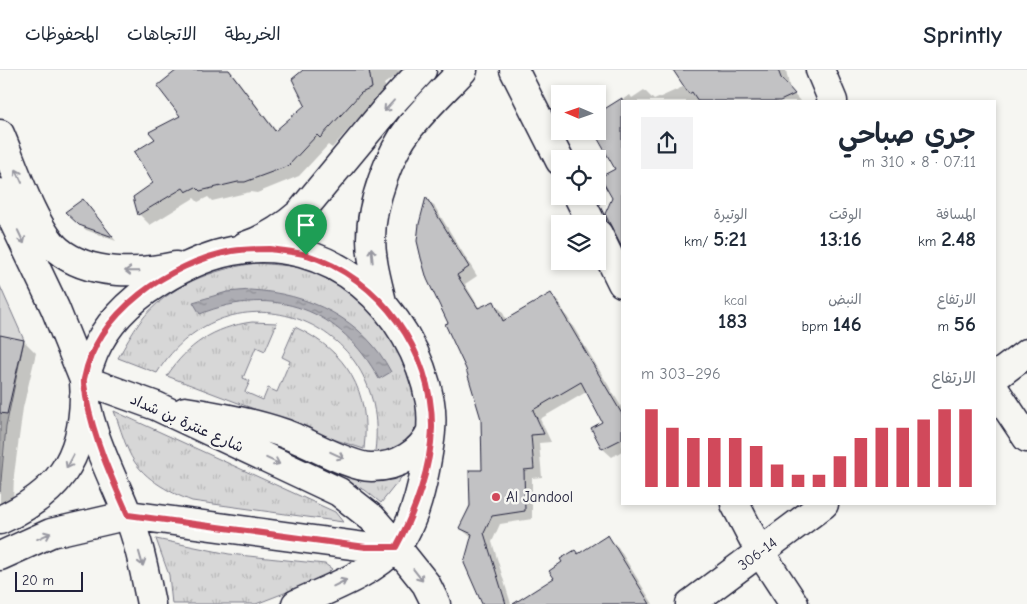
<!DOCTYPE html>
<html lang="ar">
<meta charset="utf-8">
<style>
:root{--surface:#fff;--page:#f2f2f3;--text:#1f2937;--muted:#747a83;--line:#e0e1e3;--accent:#d1495b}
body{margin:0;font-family:"Comic Neue","Playpen Sans Arabic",sans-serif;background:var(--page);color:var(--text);direction:rtl;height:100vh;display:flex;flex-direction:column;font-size:19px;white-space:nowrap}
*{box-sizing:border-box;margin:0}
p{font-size:16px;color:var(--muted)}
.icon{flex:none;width:28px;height:28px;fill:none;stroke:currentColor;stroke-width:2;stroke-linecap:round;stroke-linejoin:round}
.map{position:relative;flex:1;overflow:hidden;direction:ltr}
.side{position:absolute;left:621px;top:30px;width:375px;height:405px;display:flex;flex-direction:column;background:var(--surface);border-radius:0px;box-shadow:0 2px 8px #0003;direction:rtl}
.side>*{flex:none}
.needle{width:32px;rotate:272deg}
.controls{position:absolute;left:551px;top:15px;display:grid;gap:10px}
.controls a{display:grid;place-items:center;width:55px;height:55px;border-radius:0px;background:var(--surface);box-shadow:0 2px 8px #0003;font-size:25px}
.scale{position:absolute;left:15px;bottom:12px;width:68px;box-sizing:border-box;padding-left:5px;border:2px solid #22223b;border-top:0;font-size:14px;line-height:18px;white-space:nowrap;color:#22223b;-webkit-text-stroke:4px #f6f6f2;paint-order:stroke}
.pin{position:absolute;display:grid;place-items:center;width:42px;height:42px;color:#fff;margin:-51px -21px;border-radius:50% 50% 50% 0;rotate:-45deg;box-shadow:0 0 5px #0007}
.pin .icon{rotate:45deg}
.round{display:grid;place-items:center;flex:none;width:52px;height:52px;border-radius:0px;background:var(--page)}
.summary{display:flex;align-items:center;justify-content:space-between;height:85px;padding:0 20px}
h1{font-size:28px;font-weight:600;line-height:38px}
.stats{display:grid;grid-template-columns:repeat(3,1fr);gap:8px;height:85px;padding:5px 20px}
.stats div{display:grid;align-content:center}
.stats b{font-size:21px;font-weight:600}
.stats small{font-size:14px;font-weight:400}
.stats p{font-size:14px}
.chart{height:140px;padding:10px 20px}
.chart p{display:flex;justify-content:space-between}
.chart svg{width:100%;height:90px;margin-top:5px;stroke:var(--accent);stroke-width:6}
header{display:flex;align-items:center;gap:30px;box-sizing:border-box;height:70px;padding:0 25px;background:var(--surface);border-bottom:1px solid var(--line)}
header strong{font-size:24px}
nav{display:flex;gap:28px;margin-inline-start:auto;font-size:18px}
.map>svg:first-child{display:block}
</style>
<header>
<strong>Sprintly</strong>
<nav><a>الخريطة</a><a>الاتجاهات</a><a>المحفوظات</a></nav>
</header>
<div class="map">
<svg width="1027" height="534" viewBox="0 0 1027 534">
<defs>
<pattern id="grass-tufts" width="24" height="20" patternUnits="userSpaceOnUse" patternTransform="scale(1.25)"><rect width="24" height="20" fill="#d7d7d7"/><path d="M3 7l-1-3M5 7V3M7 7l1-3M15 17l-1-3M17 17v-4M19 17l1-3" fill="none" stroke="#b8b8b9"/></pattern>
<pattern id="water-ripples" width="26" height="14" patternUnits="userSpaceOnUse" patternTransform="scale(1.25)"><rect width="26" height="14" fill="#adadb3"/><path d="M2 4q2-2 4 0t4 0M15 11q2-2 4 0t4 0" fill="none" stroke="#8c8c93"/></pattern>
</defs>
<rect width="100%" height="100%" fill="#f6f6f2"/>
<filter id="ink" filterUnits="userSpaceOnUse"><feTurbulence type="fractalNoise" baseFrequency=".02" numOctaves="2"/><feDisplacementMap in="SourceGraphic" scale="10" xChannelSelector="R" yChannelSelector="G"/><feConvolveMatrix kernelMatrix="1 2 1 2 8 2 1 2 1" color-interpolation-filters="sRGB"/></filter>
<g filter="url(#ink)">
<path fill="url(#grass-tufts)" stroke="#7c7c89" d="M257,193C273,195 291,195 307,199C358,213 401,258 416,309C421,326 419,349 420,366L390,383L375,381C392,249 228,188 157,303L118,288C125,276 132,263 140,252C168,215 213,199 257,193Z
M252,252L277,253L265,281L256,277L243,308L250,311L245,322L263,330L268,318L277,322L290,291L282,287L295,257C347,281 371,322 364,379L336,370L167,306C187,275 214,257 252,252Z
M114,341L335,442L343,452L192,431C168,422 140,407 129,382C123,369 119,354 114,341Z
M235,361L407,396L404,404L381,433L365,420Z
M156,469L229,484L325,494L332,499L323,508L256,534H172L169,505Z"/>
<path fill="#d7d7d7" stroke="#7c7c89" d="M0,216L24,270L6,357L0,422Z"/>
<path fill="url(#water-ripples)" stroke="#757583" d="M250,220C308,223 364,249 391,302L379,309C341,239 274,214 200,244L193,232L227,222Z"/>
<path fill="#0003" d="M187,0H230L277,62L307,35L305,0H404L384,14L387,20L381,23L382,29L371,34L332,78L328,75L299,106L257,123L250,122L212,131L208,127L198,132L194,128L150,155L139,144L155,113L157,69L181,46Z
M675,0H786L790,20L800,31H622V177L606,144L614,128L617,99L594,61H598V44L630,25L632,28L644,20L654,30L685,16Z
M427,129L435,137L477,206L465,214L480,239L494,233L502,241L507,251L551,225L559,233L622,338V381L612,387L603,379L593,358L604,353L588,321L540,349L551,372L539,373L542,407L532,408V449L500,454L492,472L511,534H483L472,468L460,458L483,402L482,349L467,299L449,253Z
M88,136L116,171L86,160L67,142Z
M0,266L24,271L36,283L23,338L14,405L13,433H0Z
M608,467L618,477L653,534H535L578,485Z"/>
<path fill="#c2c2c4" stroke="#22223b" d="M177,0H229L275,61L305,35L292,9L303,0H369L372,18L361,23L320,68L317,65L288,96L245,112H238L200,121L196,117L186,122L183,118L138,145L133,127L153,113L134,82L155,69L149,62L180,46L157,16Z
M673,0H778L781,8L795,24L780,31H698L692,22L689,24Z
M622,28V178L605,144L612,128L600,107L615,99L598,69V43Z
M426,127L469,197L457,205L478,238L494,231L503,251L551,223L622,344V369L602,379L591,358L602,352L581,312L533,340L544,364L531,365L534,399L524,400L525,441L492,446L484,463L506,534H482L464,493L472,464L459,458L470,436L469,400H482L481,349L466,299L445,254L448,253L427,209L421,188L417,171L419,154Z
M83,129L113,167L79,155L65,142Z
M0,265L24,270L7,344L0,343Z
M608,465L650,534H513L554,508L549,501L562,492L560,489L575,480L578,484Z"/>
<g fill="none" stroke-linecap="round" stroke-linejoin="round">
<defs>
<g id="minor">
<path d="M514,0L560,91"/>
<path d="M820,0L833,31"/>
<path d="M578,126L592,154"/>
<path d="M598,164L622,213"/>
<path d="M995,307L1027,283"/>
<path d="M995,320L1027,368"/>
<path d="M735,434L760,482L794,534"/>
<path d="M0,450C57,424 83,390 84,327"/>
<path d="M0,486L51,463L129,445"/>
<path id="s1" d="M690,534L824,434"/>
</g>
<path id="major" d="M0,64C13,94 34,159 58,180C89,206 140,204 176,196
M0,123L55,238L84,310L156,336L339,422L372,448L386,464L426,514L436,534
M245,176C266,169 283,158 300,143L387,38L422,0
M382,232C377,211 371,190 371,168C371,133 389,84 410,57C426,37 445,19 463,0
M185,341C218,346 251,352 283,363C306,371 351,398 372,397C398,397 421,383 431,361
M129,445L366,477H396
M151,534C145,504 139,471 127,443C112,405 84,353 84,312C84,306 88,299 90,293C100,263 121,239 147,220C173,202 200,187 232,181C330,162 413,238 430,332C434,355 429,378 425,400C420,426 412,458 395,478C373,503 326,520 296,534"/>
</defs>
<use href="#minor" stroke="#22223b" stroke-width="31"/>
<use href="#major" stroke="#22223b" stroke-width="31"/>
<use href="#minor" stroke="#f6f6f2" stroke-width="28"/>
<use href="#major" stroke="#f6f6f2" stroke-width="28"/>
</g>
<defs><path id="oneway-shaft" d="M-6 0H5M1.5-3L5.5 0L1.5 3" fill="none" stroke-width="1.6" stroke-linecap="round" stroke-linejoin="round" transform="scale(1.25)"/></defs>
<g stroke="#9797a0">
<use href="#oneway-shaft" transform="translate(389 36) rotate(132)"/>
<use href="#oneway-shaft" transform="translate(19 106) rotate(-114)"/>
<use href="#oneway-shaft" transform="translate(21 167) rotate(65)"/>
<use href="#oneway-shaft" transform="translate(372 185) rotate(-95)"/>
<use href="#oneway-shaft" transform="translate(132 201) rotate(-179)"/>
<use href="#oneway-shaft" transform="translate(337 385) rotate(25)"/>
<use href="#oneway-shaft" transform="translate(273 391) rotate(25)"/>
<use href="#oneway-shaft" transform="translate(70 392) rotate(118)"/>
<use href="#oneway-shaft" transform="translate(44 466) rotate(-24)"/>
<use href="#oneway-shaft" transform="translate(141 489) rotate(74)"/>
<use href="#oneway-shaft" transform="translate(418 505) rotate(52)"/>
<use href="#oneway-shaft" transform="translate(340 513) rotate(-26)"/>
</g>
</g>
<g fill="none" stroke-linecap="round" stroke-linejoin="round" filter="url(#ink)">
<defs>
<path id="route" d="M270,179C282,181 295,182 307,185C380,208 433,281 432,358C431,398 415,442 396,477H366L128,445C111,407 94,369 86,327C86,322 83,314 84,309C97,242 170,193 232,181C244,179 257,179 270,179Z"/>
</defs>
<use href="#route" stroke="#fff" stroke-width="10"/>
<use href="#route" stroke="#d1495b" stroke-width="6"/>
</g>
<circle fill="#d1495b" stroke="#f6f6f2" stroke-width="2" cx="496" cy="427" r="5"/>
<g text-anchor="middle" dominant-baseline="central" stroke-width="5" stroke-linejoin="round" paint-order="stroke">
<g font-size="15" fill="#22223b" stroke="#f6f6f2">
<text transform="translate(187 353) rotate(24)">شارع عنترة بن شداد</text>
<text stroke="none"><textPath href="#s1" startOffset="84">306-14</textPath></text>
</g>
<g font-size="15" fill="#22223b" stroke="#f6f6f2" text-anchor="start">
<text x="506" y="427">Al Jandool</text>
</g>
</g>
</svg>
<div class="controls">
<a><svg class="needle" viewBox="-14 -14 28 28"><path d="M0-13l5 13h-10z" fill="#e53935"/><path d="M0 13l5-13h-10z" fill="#747a83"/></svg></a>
<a><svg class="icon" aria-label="locate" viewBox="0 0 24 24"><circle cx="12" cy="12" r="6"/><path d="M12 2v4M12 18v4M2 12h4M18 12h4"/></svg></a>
<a><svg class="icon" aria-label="layers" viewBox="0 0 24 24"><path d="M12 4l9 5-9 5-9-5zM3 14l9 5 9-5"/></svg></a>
</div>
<div class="scale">20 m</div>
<div class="pin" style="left:306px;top:185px;background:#1e9e55"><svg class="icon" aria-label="arrive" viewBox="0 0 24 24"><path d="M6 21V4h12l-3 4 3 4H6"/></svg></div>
<section class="side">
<div class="summary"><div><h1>جري صباحي</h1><p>07:11 · 8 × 310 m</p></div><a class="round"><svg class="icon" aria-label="share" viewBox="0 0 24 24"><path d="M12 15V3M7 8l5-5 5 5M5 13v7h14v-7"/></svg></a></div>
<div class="stats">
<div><p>المسافة</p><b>2.48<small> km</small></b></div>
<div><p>الوقت</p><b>13:16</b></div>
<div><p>الوتيرة</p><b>5:21<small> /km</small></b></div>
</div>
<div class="stats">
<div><p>الارتفاع</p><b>56<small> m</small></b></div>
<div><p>النبض</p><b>146<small> bpm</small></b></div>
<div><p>kcal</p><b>183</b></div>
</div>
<div class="chart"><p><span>الارتفاع</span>296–303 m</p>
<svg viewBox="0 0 160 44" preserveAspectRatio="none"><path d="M5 44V6M15 44V15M25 44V20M35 44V20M45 44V20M55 44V24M65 44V33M75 44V38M85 44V38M95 44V29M105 44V20M115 44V15M125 44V15M135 44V11M145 44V6M155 44V6"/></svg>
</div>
</section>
</div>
